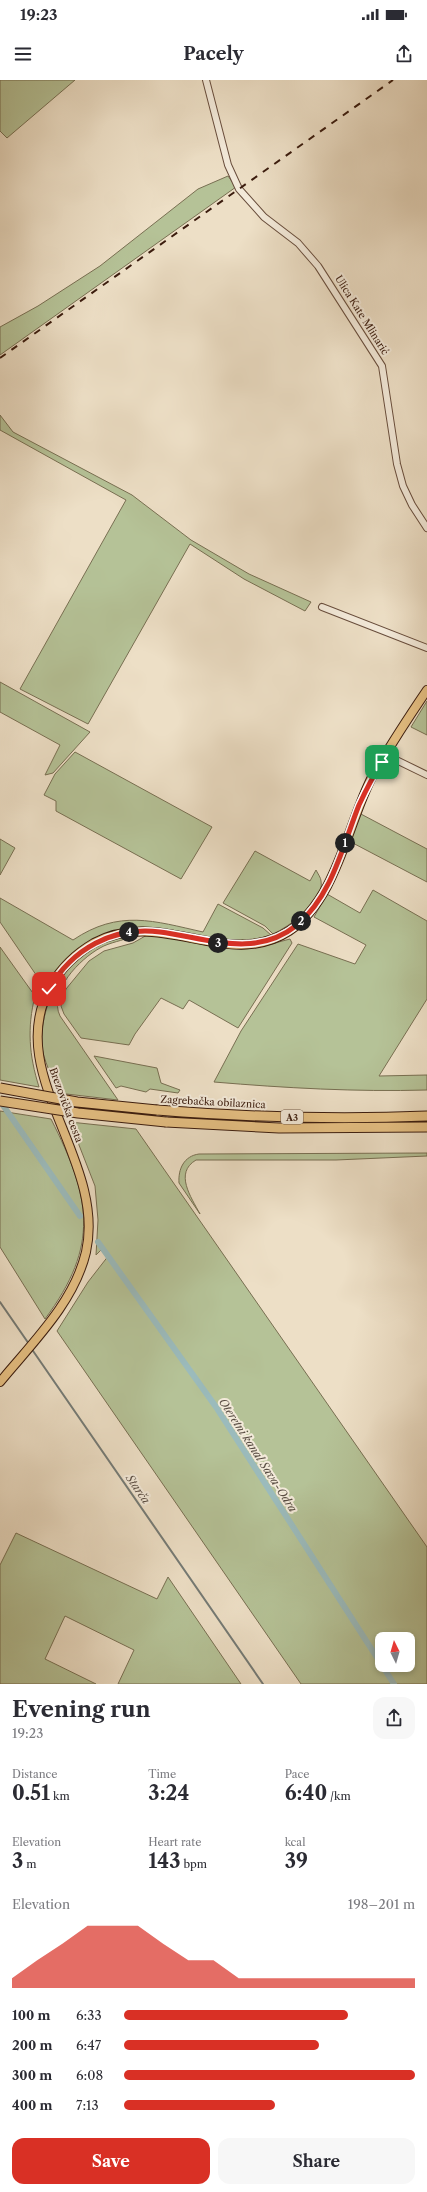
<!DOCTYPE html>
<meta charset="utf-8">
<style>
:root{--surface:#fff;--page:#f7f7f7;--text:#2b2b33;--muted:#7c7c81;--accent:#d93025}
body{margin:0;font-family:"Libre Caslon Text",serif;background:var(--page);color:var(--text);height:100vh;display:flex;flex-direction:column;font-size:15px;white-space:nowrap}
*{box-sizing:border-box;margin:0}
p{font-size:13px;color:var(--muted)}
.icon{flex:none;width:22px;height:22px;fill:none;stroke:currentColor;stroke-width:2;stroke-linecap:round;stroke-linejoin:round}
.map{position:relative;height:1604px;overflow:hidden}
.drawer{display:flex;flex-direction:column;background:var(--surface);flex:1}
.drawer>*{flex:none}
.needle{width:26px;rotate:355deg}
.fabs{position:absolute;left:375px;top:1552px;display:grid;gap:8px}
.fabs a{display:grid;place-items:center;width:40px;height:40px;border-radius:8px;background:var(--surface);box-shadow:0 2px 6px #0003;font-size:20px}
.pin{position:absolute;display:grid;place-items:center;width:34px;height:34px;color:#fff;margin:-17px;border-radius:8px;box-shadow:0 2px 6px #0006}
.km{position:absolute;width:20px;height:20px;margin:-10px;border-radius:50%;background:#222;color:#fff;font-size:11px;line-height:20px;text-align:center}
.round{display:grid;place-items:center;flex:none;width:42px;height:42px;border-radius:12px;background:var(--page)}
.summary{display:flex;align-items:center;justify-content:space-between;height:68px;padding:0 12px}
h1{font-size:22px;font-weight:800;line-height:30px}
.figures{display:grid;grid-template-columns:repeat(3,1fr);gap:6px;height:68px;padding:4px 12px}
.figures div{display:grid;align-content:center}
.figures b{font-size:20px;font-weight:800}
.figures small{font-size:11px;font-weight:400}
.figures p{font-size:11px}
.chart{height:112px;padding:8px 12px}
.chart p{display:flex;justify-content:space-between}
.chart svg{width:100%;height:72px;margin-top:4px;fill:var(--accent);opacity:.7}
.action{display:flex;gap:8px;margin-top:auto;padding:8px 12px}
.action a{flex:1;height:46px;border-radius:12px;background:var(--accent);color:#fff;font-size:16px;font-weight:800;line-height:46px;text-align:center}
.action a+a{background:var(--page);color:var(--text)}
ul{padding:0 12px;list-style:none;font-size:13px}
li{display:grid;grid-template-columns:64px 48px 1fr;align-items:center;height:30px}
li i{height:10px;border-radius:5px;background:var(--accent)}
.status{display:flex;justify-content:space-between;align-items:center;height:28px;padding:0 20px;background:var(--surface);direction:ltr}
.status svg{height:11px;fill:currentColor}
header{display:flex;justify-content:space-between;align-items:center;height:52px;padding:0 12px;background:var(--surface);font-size:18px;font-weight:800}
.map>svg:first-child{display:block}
</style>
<div class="status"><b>19:23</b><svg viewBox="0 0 49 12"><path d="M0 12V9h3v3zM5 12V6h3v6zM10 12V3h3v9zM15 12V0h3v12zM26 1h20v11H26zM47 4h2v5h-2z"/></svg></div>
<header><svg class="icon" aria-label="menu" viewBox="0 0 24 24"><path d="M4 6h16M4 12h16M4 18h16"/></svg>Pacely<svg class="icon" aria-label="share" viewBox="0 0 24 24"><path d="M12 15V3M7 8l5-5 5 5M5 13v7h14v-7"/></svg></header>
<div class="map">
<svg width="427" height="1604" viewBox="0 0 427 1604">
<rect width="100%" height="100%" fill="#eddfc6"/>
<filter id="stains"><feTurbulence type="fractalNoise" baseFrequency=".005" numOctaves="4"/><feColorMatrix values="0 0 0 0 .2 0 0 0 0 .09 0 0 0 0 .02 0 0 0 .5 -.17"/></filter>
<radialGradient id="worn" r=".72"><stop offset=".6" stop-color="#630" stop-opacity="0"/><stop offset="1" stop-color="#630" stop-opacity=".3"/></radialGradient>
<path fill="#b5c297" stroke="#786f52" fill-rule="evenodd" d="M0,0H75L7,58L0,51Z
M228,96L236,107L0,275V247L38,226L100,186L198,109Z
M0,335L13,352L132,415L191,460L249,494L311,522L305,531L244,499L190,464L88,644L20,609L126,420L0,350Z
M0,602L90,652L53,693L45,695L60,665L0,632Z
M427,621V655L411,647Z
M75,672L212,747L181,799L56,731V721L44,715L55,694Z
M359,733L427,769V802L349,761Z
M0,759L15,768L0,795Z
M255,771L310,801L316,790C318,794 321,798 321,801C325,822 288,847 273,854L265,846L223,823Z
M373,810L427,841V919L379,996L427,995V1010C356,1012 285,1008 214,1002L241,951L298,864L355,884L366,865L314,837L327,814L360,833Z
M0,818L73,860C119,829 154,841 203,852L218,824L263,848L271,855C238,866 205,856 172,850C117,839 74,861 45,908L0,842Z
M147,855C179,857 210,869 241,869C258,869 274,863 290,859L292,863L238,948L189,920L183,929L161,918L135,954L129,965L81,958L64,934L61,926L66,909L89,881L104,871L133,863Z
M132,856C123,861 110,862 100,868C80,879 48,911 60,936L118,1020L58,1013C54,1002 42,976 42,966C39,914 76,860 132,856Z
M0,867L35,916C27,948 29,975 39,1007L0,1000Z
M94,976L157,988L161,1003L180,1010L178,1013L150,1009L146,1012L121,1006L116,1008Z
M0,1031L51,1039C91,1118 100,1165 45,1239L0,1167Z
M70,1042L136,1049L427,1467V1604H301L57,1251L88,1202L109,1175L103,1168L96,1175L98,1140L95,1106ZM382,1559H408V1585H382Z
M427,1073V1076L336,1080H196C174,1093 191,1117 200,1134L179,1103C178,1089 184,1076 199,1074Z
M16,1453L157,1519L168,1497L241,1604H118L134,1570L65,1536L45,1579L96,1604H0V1485Z"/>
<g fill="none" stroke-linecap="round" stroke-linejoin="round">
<path stroke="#757b76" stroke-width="2" d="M0,1222L29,1264
M31,1268L263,1604"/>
<path stroke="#9bbbbc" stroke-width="6" d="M0,1021L80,1136
M98,1162L216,1327L394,1604"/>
<defs>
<path id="minor" d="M206,0L228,85L239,109L264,137L298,163L318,186L382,286L397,384L403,406L412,425L427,448
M322,527L427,568
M386,675L427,695"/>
<path id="major" d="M0,1302C32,1263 74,1223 86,1172C107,1079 0,991 52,904C62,887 77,873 94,863C160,827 228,891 289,851C337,819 347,745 372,697C389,667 408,638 427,610"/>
<path id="highway" d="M157,1030C246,1037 337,1040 427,1036
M166,1042L279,1048L427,1047"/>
</defs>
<use href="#minor" stroke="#684d3c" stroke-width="8"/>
<use href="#major" stroke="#3b1c0e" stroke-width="10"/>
<use href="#highway" stroke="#3b1c0e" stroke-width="11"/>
<use href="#minor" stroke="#f3eada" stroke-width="6"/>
<use href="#major" stroke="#e6c083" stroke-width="8"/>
<use href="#highway" stroke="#e6c083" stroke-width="9"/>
<path stroke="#3b1c0e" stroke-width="2" stroke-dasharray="7 7" stroke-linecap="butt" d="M0,278L393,0"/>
<defs>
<path id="highway-bridge" d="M0,1008L77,1022L157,1030
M0,1021L78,1033L166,1042"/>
</defs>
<use href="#highway-bridge" stroke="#3b1c0e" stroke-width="11" stroke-linecap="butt"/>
<use href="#highway-bridge" stroke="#e6c083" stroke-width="9"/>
</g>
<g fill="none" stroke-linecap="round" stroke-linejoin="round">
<defs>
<path id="route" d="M49,909C72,869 113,846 160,852C207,858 255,879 297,845C332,816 343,765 359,725C366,710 373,696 382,682"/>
</defs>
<use href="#route" stroke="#fff" stroke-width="8"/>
<use href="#route" stroke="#d93025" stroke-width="5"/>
</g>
<g text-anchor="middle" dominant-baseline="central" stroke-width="4" stroke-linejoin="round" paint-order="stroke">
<rect fill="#f3eada" stroke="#725a4b" stroke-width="1" x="281" y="1030" width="22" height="14" rx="3"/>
<g font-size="9" font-weight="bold" fill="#3b1c0e">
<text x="292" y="1037">A3</text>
</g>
<g font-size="10" fill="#3b1c0e" stroke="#f3eada">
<text transform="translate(362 235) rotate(58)">Ulica Kate Mlinarić</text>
<text transform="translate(213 1022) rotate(3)">Zagrebačka obilaznica</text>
<text transform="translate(66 1025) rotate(70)">Brezovička cesta</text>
</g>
<g font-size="11" font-style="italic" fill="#584c42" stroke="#f3eada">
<text transform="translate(258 1375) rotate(57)">Oteretni kanal Sava-Odra</text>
<text transform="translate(138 1409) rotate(55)">Starča</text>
</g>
</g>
<rect width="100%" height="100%" filter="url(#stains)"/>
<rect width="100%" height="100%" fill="url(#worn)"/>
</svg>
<div class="fabs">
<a><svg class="needle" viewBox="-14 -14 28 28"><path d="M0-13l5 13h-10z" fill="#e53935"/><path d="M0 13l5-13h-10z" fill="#7c7c81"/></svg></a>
</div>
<div class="pin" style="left:382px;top:682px;background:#1e9e55"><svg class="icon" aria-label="arrive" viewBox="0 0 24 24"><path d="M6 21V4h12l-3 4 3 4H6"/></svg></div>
<div class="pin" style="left:49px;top:909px;background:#d93025"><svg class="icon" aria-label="check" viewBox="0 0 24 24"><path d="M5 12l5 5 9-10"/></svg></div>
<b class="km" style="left:345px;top:763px">1</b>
<b class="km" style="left:301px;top:841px">2</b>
<b class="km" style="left:218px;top:863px">3</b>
<b class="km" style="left:129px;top:852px">4</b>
</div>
<section class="drawer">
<div class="summary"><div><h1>Evening run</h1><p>19:23</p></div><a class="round"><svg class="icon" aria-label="share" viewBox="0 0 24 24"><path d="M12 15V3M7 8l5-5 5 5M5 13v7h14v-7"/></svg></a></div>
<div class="figures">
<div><p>Distance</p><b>0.51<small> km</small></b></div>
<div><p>Time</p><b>3:24</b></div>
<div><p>Pace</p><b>6:40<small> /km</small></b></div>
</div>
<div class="figures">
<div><p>Elevation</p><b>3<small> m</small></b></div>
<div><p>Heart rate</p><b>143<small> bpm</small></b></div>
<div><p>kcal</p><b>39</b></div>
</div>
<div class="chart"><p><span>Elevation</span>198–201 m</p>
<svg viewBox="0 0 160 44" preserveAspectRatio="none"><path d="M0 44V38L10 27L20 17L30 6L40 6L50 6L60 17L70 27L80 27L90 38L100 38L110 38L120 38L130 38L140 38L150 38L160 38V44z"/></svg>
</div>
<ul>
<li><b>100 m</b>6:33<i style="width:77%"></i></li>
<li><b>200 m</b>6:47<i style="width:67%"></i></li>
<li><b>300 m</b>6:08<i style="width:100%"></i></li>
<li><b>400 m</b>7:13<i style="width:52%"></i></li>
</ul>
<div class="action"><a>Save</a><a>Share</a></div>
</section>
